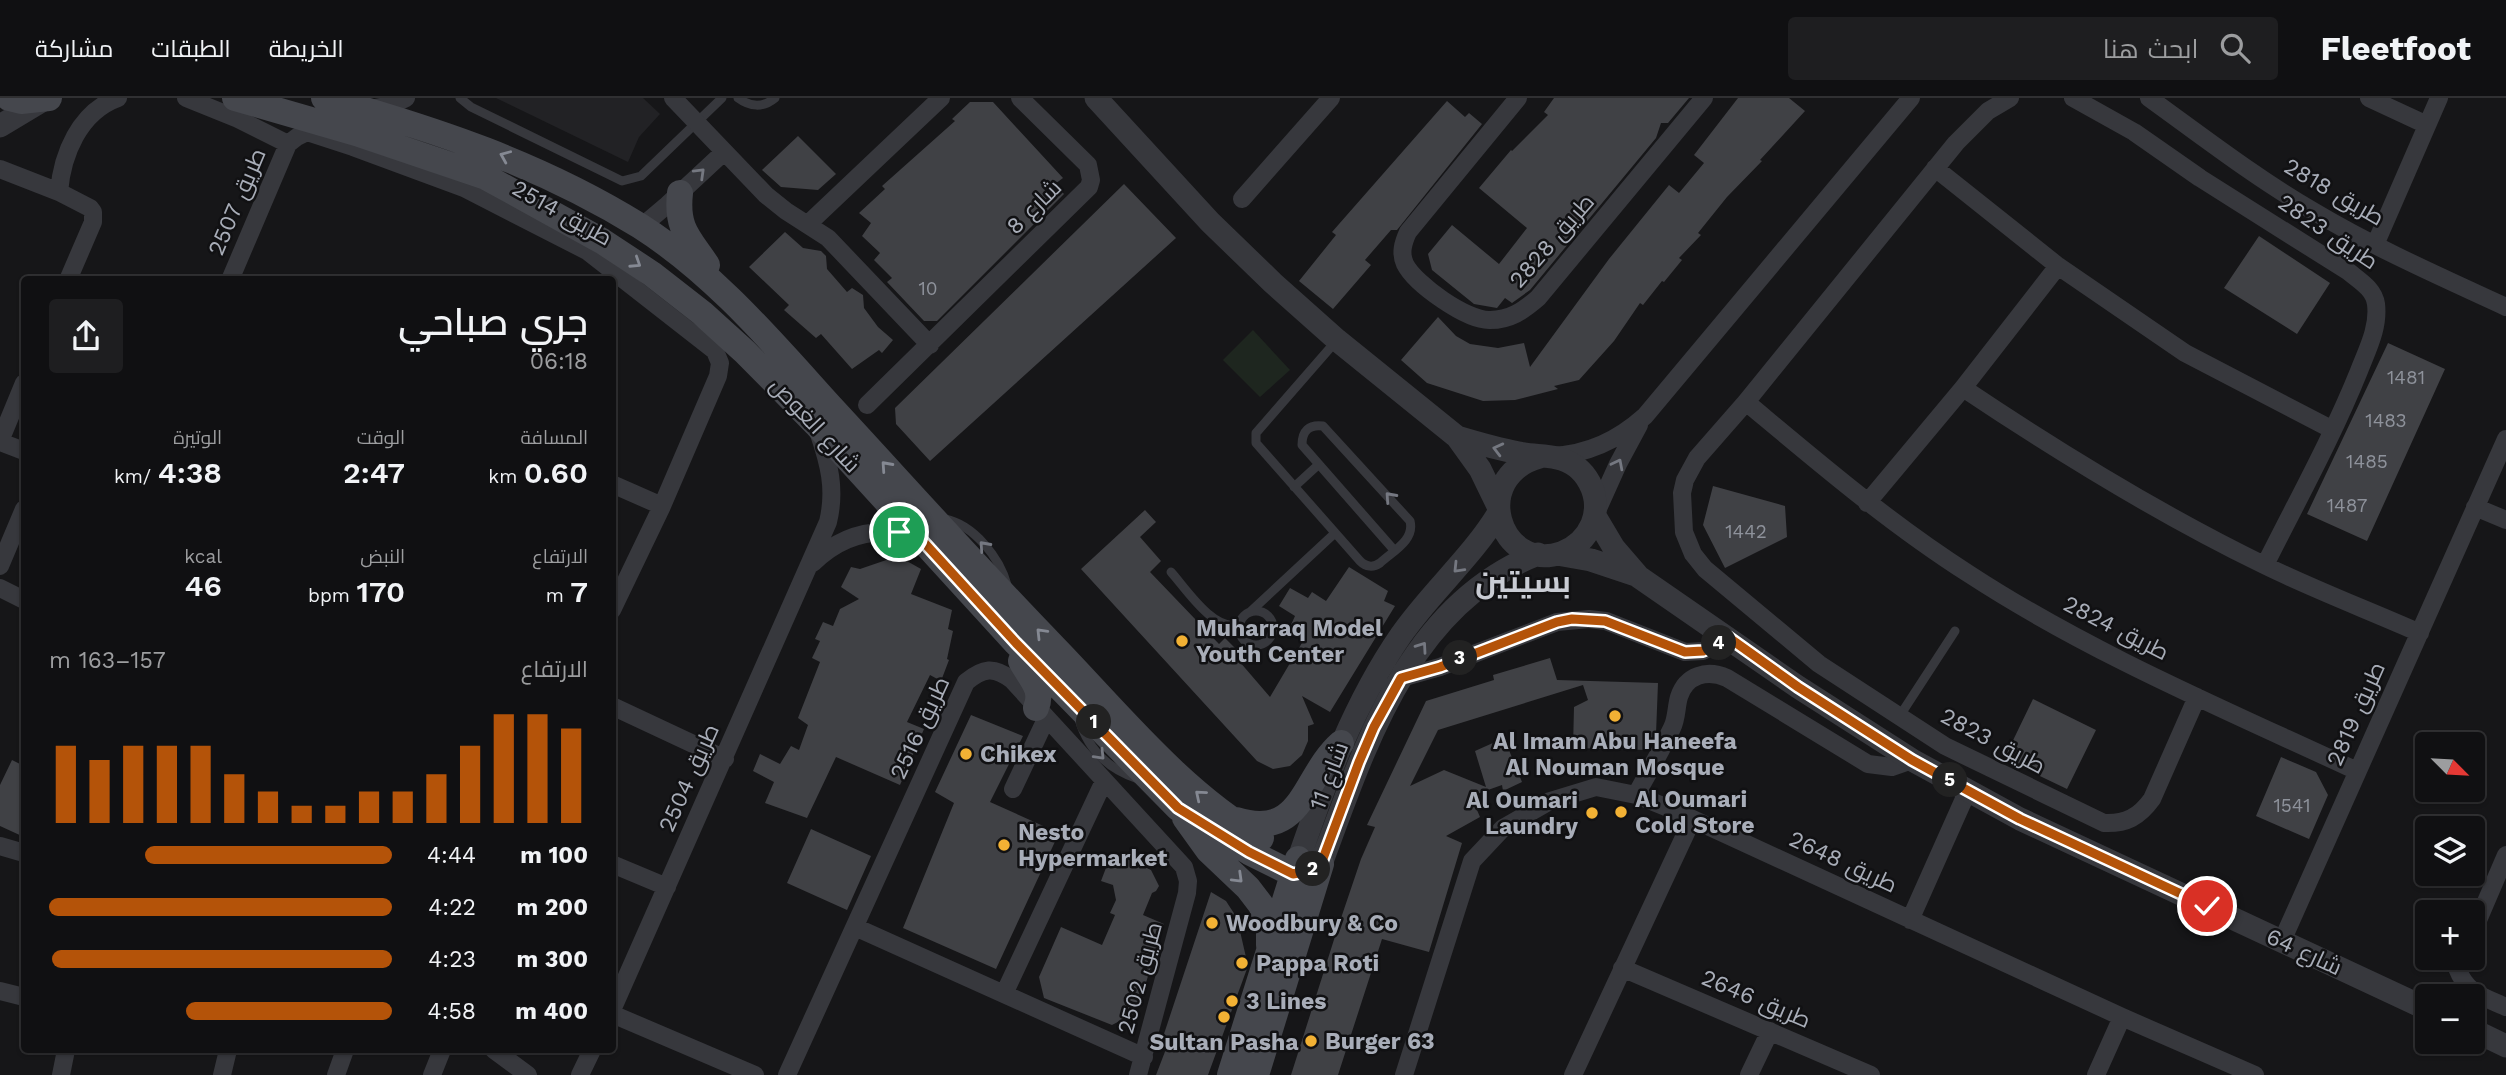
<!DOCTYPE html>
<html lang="ar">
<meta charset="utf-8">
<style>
:root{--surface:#101012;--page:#1e1e20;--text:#f1f3f6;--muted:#9c9d9f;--line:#303032;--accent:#b45309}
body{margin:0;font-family:"Work Sans",Cairo,sans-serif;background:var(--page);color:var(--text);direction:rtl;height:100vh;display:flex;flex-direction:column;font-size:26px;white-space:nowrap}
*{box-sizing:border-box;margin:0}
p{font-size:23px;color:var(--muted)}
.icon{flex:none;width:38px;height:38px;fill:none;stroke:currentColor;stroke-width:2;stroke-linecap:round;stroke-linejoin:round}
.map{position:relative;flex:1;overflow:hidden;direction:ltr}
.sheet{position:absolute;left:21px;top:178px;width:595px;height:777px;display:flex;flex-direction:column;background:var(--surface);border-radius:7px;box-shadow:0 2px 5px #0004,0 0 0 2px var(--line);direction:rtl}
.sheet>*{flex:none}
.needle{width:46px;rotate:114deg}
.controls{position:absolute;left:2415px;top:634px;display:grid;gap:14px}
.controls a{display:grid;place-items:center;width:70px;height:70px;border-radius:7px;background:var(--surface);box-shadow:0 2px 5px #0004,0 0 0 2px var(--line);font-size:35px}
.pin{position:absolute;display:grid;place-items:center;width:60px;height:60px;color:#fff;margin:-30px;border:4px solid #fff;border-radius:50%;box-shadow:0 2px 7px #0007}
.km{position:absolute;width:35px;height:35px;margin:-18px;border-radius:50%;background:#222;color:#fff;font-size:19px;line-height:35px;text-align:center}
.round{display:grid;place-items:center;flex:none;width:74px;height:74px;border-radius:7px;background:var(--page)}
.headline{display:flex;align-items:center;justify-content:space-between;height:119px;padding:0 28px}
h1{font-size:38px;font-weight:600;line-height:52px}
.stats{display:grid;grid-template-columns:repeat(3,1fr);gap:10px;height:119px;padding:7px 28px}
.stats div{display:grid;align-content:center}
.stats b{font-size:30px;font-weight:600}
.stats small{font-size:19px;font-weight:400}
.stats p{font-size:19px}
.chart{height:196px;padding:14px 28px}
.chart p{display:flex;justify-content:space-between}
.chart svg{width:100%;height:126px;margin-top:7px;stroke:var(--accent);stroke-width:6}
ul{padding:0 28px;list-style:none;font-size:23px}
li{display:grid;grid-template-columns:112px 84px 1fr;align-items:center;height:52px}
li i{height:18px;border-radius:9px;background:var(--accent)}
header{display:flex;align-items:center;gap:42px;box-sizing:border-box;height:98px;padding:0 35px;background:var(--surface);border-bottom:2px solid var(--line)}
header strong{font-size:33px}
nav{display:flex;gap:38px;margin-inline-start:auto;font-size:24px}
.search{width:490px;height:63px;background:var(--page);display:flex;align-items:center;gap:18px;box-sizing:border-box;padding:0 24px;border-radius:7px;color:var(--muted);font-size:26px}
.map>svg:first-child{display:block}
</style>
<header>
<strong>Fleetfoot</strong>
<div class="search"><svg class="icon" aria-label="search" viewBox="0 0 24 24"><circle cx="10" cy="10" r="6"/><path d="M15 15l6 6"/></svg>ابحث هنا</div>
<nav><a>الخريطة</a><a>الطبقات</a><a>مشاركة</a></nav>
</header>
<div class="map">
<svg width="2506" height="977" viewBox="0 0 2506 977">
<rect width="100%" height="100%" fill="#161618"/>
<path fill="#222225" d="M496,0H643L660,16L639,39L628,64Z"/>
<path fill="#1e261f" d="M1253,232L1290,272L1260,299L1223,262Z"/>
<path fill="#404145" d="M1554,0H1689L1668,25H1661L1656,40L1530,192L1512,205L1505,200L1497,210L1474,206L1432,172L1428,156L1452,127L1499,166L1527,130L1479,90L1511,52L1512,53L1548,17L1544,14Z
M1738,0H1789L1805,13L1760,62L1762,63L1727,99L1698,135L1701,137L1679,160L1682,162L1664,184L1662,183L1643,207L1640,205L1614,243L1579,282L1554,288L1558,291L1515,302L1483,303L1427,285L1401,262L1438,219L1456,238L1470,246L1498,250L1524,245L1530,269L1609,161L1669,87L1679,95L1704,65L1694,57Z
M1447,3L1465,19L1469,15L1482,26L1397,132H1391L1365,162L1371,167L1333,211L1299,183L1336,137L1332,134Z
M970,4H993L1063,80L1055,86L1064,96L937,223H924L887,184L892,180L874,162L880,155L862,138L871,125L859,115L885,91L882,88L955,23L952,21Z
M798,38L836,76L818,92L781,89L762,72Z
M1124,86L1176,140L930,363L896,326L895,310Z
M785,134L803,150L821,153L826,158L827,171L847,194L852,190L863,197L864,210L878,229L893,242L882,255L879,252L852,271L821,236L816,240L784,212L789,207L749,169Z
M2259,138L2330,185L2297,236L2224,190Z
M2388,245L2445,271L2367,443L2307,416Z
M1713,388L1785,408L1787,439L1725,470L1703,427Z
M1145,412L1156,424L1140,439L1161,463L1150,474L1219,546L1225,540L1237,552L1233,556L1270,599L1306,538L1290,529L1295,518L1279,508L1290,490L1308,500L1312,494L1326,503L1349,469L1388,493L1384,503L1395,508L1330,614L1302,598L1314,626L1308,628V643L1302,657L1290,668L1273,671L1257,663L1081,471Z
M898,458L921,471L911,496L952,512L948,531L953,533L947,561L949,562L941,583L930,577L907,624L924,631L900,687L836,659L807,720L765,705L774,684L753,673L760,656L780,666L791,648L799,652L808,627L798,620L820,564L812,560L820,543L815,541L823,524L833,528L840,511L859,501L841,489L851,469L860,471Z
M1550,560L1557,582L1658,585L1656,636L1648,652L1573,650L1574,609L1588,602L1583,587L1438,632L1410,688L1444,672L1486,689L1475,653L1504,640L1522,684L1503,693L1502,687L1471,698L1480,719L1446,738L1462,745L1429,854L1382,841L1338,977H1291L1338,829L1361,761L1375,729L1367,727L1426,603L1494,582L1493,577Z
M2033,601L2096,632L2067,691L2004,661Z
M971,617L1023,638L990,704L1059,735L996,871L903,830L954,705L935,694Z
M2281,659L2316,674L2328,697L2309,741L2256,718Z
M12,662L24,668V739L0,728V687Z
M811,731L871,758L847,812L787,785Z
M1112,754L1151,772L1159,788L1156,793L1152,795L1143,817L1164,826L1137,914L1112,927L1044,900L1039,879L1061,829L1102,847L1115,817L1110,815L1116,802L1113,787L1101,783Z
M1211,794L1226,803L1237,820L1248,868L1208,977H1156L1166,951L1160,948Z"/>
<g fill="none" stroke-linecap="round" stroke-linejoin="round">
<path stroke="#37383d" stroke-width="9" d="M460,0L471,9L622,83L641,78L722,0
M738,0C750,9 763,10 775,0
M1337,242L1256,335V345L1360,463C1366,469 1373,470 1380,465C1393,453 1415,442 1410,423L1323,328C1309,326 1302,333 1302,347L1394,452
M1294,389L1318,367
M945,421C974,427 1000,460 1007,487
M1171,474C1187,492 1213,533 1239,527
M1239 530a17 17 0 1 1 34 0a17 17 0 1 1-34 0Z
M1250,514L1335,435
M1899,619L1955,533
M1079,621C1088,652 1108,671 1138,681"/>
<path stroke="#37383d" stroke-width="18" d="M186,0L238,21L288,46
M673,0L766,97L786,113L828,140L930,247
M1518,0L1408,134C1403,145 1400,155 1405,166C1415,186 1467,223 1490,222C1510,222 1523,213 1538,200L1704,0
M2010,0L1988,13L1956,45L1746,304L1697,360L1685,382L1682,395L1684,434L1693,456L1705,471L1819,566L1945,648L2104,725C2126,726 2139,719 2152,701L2197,599
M2073,0L2134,34L2200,80L2349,174C2360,183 2374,191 2376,206C2379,230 2367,252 2359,273C2332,340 2297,403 2265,467
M2149,0C2203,39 2256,80 2313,113C2375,150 2441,179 2506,209
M2369,0L2427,27
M370,11L391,7L406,0
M1935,70L2058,168L2185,255L2333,332
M0,71L59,94L90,110L93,114V124L68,182
M59,94C62,57 79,14 118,0
M1242,101L1331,0
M808,126L941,0
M641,129L667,107L724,54
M2375,147L2439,0
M230,182L288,46L297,39L307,34L353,49L464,90L587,153L715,253L720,265L718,278L662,408L612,512
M1963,290C2060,355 2159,416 2264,467C2315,492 2368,512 2420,535
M1746,304C1818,364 1889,425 1969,476C2090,555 2226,612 2357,673
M867,307L1089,89L1091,82L1088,67L1020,0
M0,343L24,285
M0,344L24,353
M1552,358C1589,356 1618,342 1645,318L1911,0
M612,386L662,408
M1867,405L1963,290L2058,168
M2475,409L2506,422
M1596,415L1618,366L1639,327
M813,465C843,435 878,428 918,439
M0,468L24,411
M0,490L24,502
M1401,580L1440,569L1557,524L1589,521L1606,523L1685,554L1703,553L1728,539
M612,608L725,661
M1013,691L1046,621
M1636,697C1648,675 1661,653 1672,630C1677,620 1676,609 1679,599C1686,577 1707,571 1727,580L1868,666L1892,669L1912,662
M0,748L24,755
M612,766L667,789
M1910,822L1968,692
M855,829L1144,959
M2473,834L2506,757
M2282,843L2506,341
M2462,859L2457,870C2467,896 2482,898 2506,909
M1622,870L1871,977
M0,893L24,899
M1004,896L1104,683
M612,912L828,424C836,391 829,365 818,333
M612,916L755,977
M494,952L528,977
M61,977L66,952
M222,977L228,952
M336,977L345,952
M432,977L442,952
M580,977L592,952
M787,977L966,584C983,570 994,568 1012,582L1184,769L1188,783L1187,795L1138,977
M1404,977L1472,763L1503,730L1550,703L1596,689L1636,697L1673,712L2122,919L2255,977
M1573,977L1692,722
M1749,977L1770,933
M2096,977L2122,919"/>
<path stroke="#37383d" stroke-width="23" d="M1096,0L1210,124L1273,185L1337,242L1457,339L1480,371L1498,408
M0,28L45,1
M1457,339C1477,345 1498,351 1519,355C1532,358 1544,357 1557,360C1586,366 1603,398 1592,426C1586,440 1575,450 1561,455C1499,475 1469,378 1540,359
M1595,418L1614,450L1639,479L1798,589L1912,662L2020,721L2427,911
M1557,456L1591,462L1636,477
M1299,760C1326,682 1354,605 1401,537C1431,494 1471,460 1498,416
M1321,766C1365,648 1409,506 1538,456
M2473,932L2506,948"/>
<path stroke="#45474d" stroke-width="26" d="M9,0L21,3L49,0
M235,0L356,35L486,79L602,143L652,176L702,215L745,254L816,326L1016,545L1178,710L1249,754L1293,776L1309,773L1321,766
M324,0C437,32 540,66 640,128C714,175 772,244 830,308C905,389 978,471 1055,550C1116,613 1184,697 1261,740
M680,95C676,131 689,140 707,167
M1021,563C1030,580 1044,591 1036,610
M1185,720L1208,752L1248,790L1261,807L1269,829V847
M1236,722C1304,743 1303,678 1341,645
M1230,977L1298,761
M1256,977L1321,766"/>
</g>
<defs><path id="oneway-chevron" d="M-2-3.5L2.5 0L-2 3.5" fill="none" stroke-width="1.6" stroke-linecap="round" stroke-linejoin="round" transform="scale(1.75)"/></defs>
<g stroke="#858993">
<use href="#oneway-chevron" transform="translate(505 58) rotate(-157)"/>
<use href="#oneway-chevron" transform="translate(636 165) rotate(33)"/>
<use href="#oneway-chevron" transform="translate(886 368) rotate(-132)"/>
<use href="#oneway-chevron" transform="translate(1041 535) rotate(-134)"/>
<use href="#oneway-chevron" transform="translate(1200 697) rotate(-140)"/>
<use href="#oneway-chevron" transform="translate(1238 780) rotate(44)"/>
</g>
<g stroke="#757881">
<use href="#oneway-chevron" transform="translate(700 75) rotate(-44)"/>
<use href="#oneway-chevron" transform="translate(1498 351) rotate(-166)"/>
<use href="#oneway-chevron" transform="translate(1618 366) rotate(-63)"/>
<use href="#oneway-chevron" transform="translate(1390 399) rotate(-132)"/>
<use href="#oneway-chevron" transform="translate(984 448) rotate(-132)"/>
<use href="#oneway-chevron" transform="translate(1458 470) rotate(134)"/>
<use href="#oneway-chevron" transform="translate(1422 549) rotate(-55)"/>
<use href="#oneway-chevron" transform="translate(1100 657) rotate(46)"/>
</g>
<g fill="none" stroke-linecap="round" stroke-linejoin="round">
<defs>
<path id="route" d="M899,434L919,439L1016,545L1178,710L1249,754L1293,776L1309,773L1321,766L1359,664L1374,629L1401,580L1440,569L1557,524L1572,521L1605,523L1685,554L1703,553L1728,539L1798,589L1912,662L2020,721L2207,808"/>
</defs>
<use href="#route" stroke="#fff" stroke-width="14"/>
<use href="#route" stroke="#b45309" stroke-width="9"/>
</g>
<g fill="#f2b134" stroke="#111113" stroke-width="2.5">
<circle cx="1182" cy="543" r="7"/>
<circle cx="1615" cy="618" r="7"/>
<circle cx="966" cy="656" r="7"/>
<circle cx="1621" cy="714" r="7"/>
<circle cx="1592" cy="715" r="7"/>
<circle cx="1004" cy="747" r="7"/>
<circle cx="1212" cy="825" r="7"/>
<circle cx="1242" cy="865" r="7"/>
<circle cx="1232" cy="903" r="7"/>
<circle cx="1224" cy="919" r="7"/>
<circle cx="1311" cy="943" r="7"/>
</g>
<g text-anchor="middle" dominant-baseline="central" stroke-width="5" stroke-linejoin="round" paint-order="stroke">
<g font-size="19" fill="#8e929b">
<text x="928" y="190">10</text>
<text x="2406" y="279">1481</text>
<text x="2386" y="322">1483</text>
<text x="2367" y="363">1485</text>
<text x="2347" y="407">1487</text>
<text x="1746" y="433">1442</text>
<text x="2292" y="707">1541</text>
</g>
<g font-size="23" fill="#a8adb8" stroke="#111113">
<text transform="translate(2334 94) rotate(30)">طريق 2818</text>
<text transform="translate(237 104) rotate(-67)">طريق 2507</text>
<text transform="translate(1034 109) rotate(-45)">شارع 8</text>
<text transform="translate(562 115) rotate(29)">طريق 2514</text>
<text transform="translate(2328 134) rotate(34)">طريق 2823</text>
<text transform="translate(1552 143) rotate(-49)">طريق 2828</text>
<text transform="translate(815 327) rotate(47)">شارع الغوص</text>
<text transform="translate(2116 530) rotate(27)">طريق 2824</text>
<text transform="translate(2356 616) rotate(-66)">طريق 2819</text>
<text transform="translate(920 630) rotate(-65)">طريق 2516</text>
<text transform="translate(1993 643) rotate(28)">طريق 2823</text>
<text transform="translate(1329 678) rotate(-69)">شارع 11</text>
<text transform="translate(689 680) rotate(-66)">طريق 2504</text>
<text transform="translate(1843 764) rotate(25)">طريق 2648</text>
<text transform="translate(2304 854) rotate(25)">شارع 64</text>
<text transform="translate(1140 880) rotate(-75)">طريق 2502</text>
<text transform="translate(1756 901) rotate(23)">طريق 2646</text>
</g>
<g font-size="23" font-weight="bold" fill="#a8adb8" stroke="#111113" text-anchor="start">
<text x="1196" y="530">Muharraq Model<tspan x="1196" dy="26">Youth Center</tspan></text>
<text x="1615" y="643" text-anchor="middle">Al Imam Abu Haneefa<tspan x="1615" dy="26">Al Nouman Mosque</tspan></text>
<text x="980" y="656">Chikex</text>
<text x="1635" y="701">Al Oumari<tspan x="1635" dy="26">Cold Store</tspan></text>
<text x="1578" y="702" text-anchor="end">Al Oumari<tspan x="1578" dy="26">Laundry</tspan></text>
<text x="1018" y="734">Nesto<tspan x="1018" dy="26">Hypermarket</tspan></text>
<text x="1226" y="825">Woodbury &amp; Co</text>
<text x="1256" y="865">Pappa Roti</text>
<text x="1246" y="903">3 Lines</text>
<text x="1325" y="943">Burger 63</text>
<text x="1224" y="944" text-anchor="middle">Sultan Pasha</text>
</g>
<g font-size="30" font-weight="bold" fill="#c9ccd4" stroke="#111113">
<text x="1523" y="483">بسيتين</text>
</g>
</g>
</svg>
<div class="controls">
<a><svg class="needle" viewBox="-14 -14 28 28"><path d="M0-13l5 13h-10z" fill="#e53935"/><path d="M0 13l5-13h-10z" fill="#9c9d9f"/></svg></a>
<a><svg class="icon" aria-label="layers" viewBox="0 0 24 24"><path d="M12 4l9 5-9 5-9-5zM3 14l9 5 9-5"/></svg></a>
<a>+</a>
<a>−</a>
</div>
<div class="pin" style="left:899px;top:434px;background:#1e9e55"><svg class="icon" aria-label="arrive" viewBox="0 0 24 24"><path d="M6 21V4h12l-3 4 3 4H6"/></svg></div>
<div class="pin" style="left:2207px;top:808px;background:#d93025"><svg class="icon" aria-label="check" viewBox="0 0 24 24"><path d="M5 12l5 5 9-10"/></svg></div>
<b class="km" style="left:1094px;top:624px">1</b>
<b class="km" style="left:1313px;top:771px">2</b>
<b class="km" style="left:1460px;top:560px">3</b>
<b class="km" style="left:1719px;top:545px">4</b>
<b class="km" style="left:1950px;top:682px">5</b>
<section class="sheet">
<div class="headline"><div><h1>جري صباحي</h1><p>06:18</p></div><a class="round"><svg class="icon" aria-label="share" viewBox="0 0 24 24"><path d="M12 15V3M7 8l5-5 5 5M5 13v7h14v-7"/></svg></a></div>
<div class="stats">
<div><p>المسافة</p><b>0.60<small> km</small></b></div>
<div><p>الوقت</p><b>2:47</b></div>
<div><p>الوتيرة</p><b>4:38<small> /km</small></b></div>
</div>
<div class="stats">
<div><p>الارتفاع</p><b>7<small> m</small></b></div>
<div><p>النبض</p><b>170<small> bpm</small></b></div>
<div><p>kcal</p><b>46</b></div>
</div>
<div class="chart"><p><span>الارتفاع</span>157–163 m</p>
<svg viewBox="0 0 160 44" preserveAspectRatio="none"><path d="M5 44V17M15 44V22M25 44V17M35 44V17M45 44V17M55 44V27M65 44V33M75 44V38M85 44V38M95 44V33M105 44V33M115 44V27M125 44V17M135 44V6M145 44V6M155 44V11"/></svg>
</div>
<ul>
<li><b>100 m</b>4:44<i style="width:72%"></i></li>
<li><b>200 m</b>4:22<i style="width:100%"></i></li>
<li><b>300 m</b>4:23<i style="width:99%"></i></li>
<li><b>400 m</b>4:58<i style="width:60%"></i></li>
</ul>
</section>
</div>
